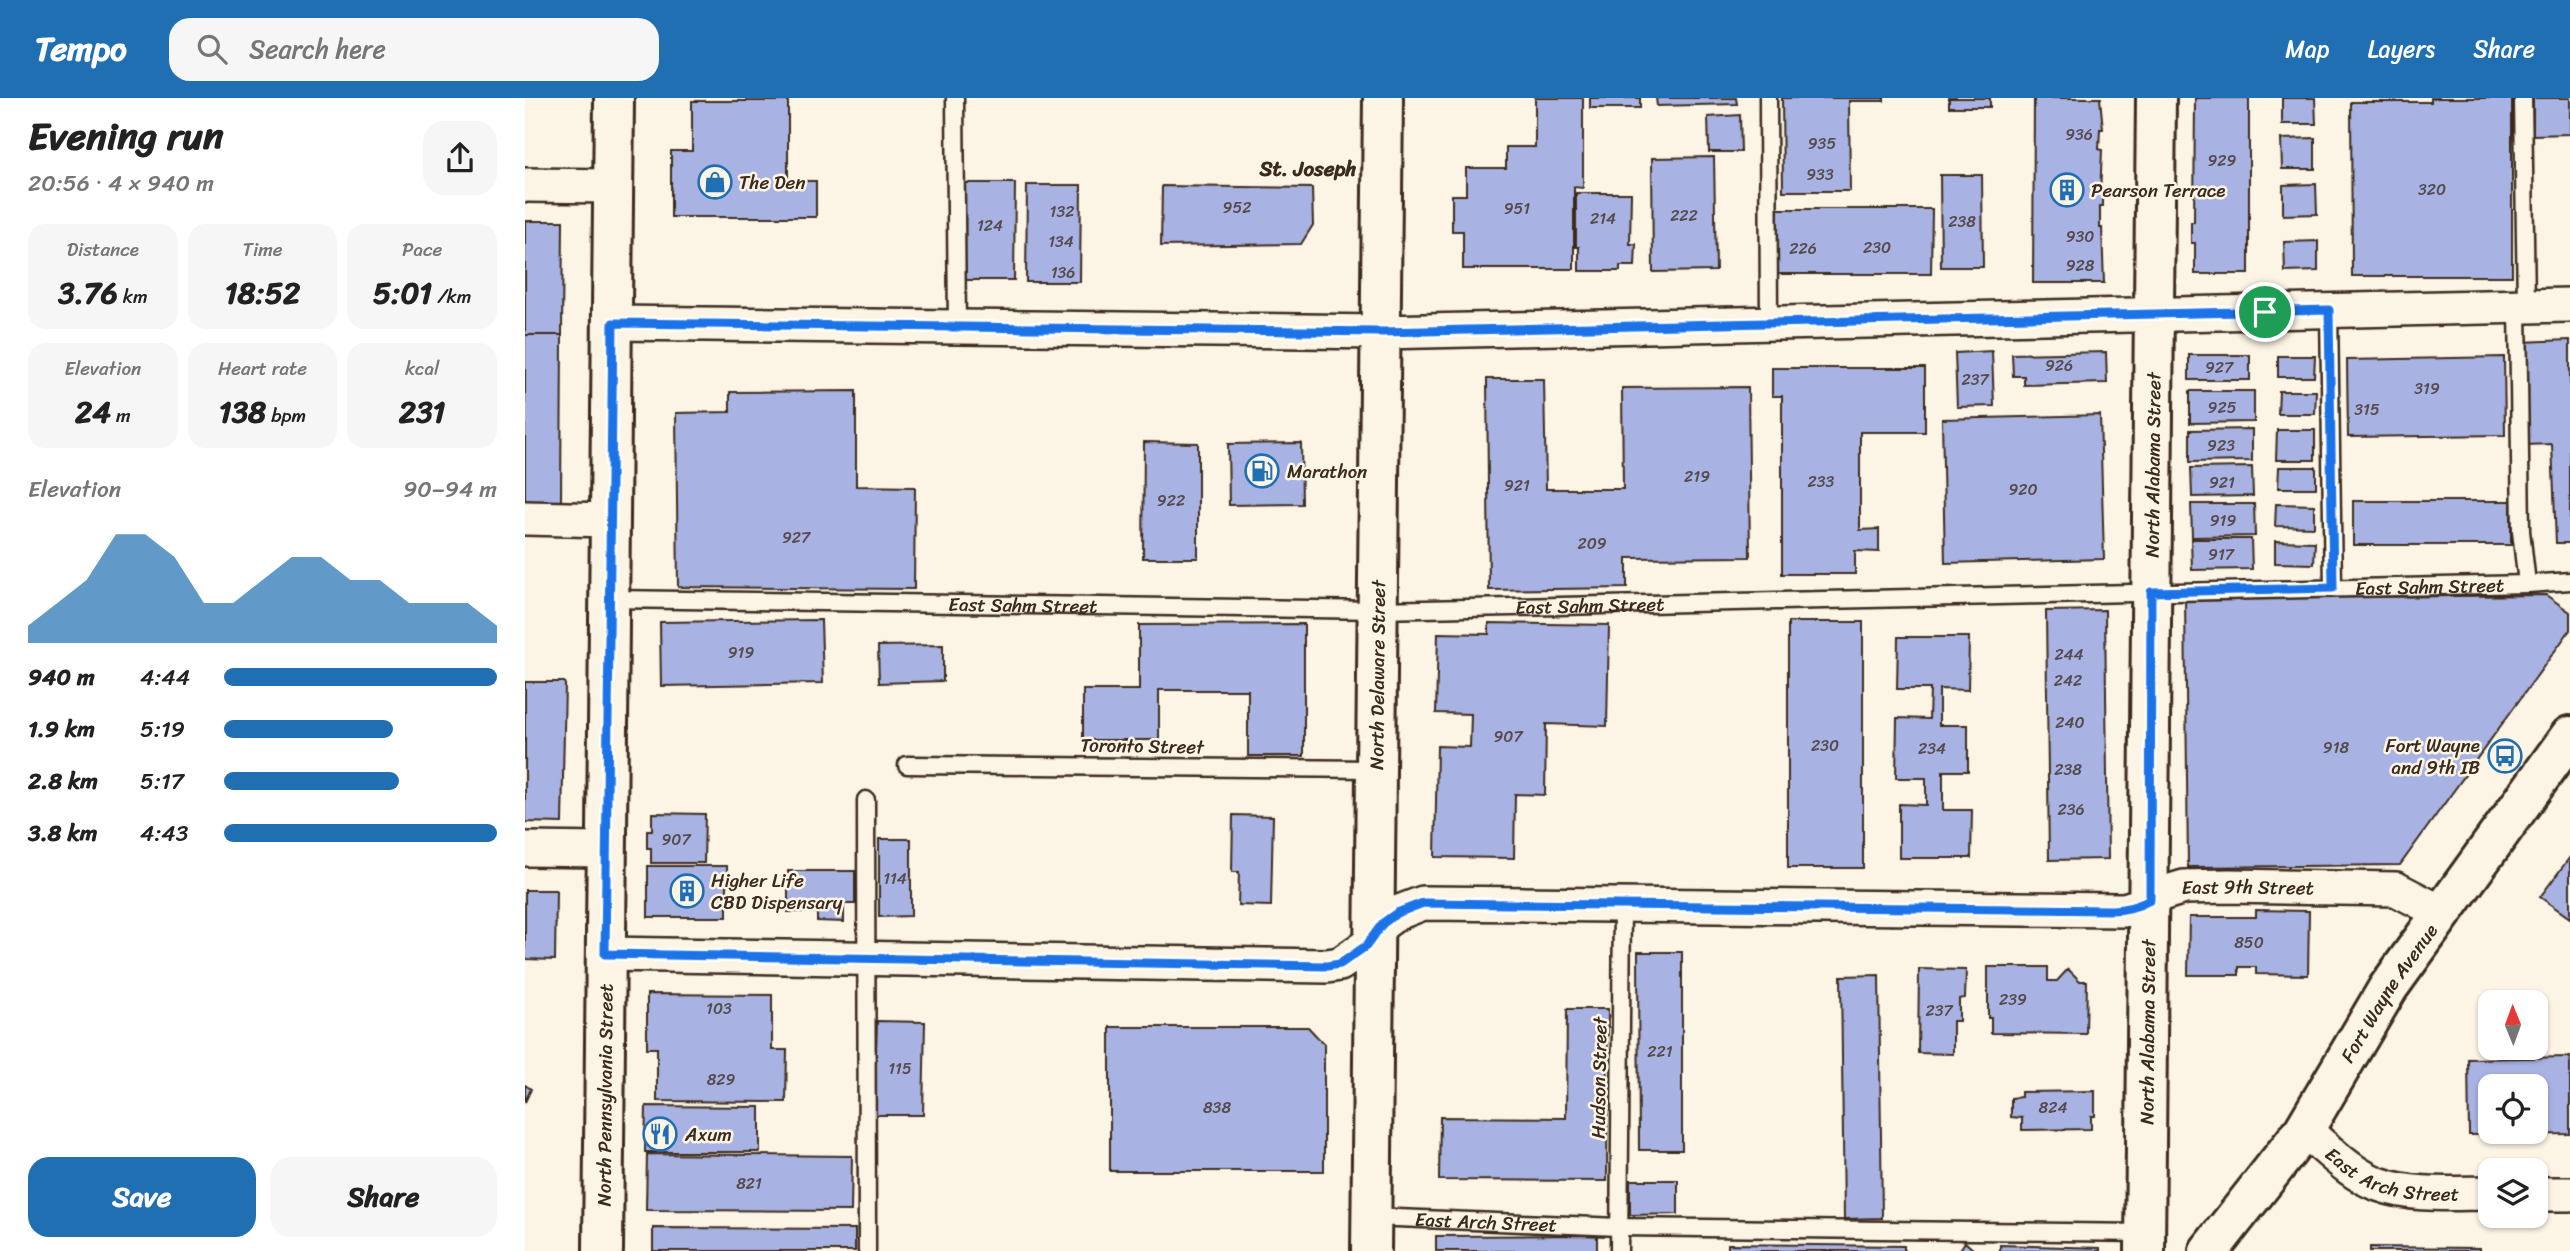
<!DOCTYPE html>
<meta charset="utf-8">
<style>
:root{--surface:#fff;--page:#f6f6f6;--text:#222;--muted:#767676;--accent:#1f6fb2}
body{margin:0;font-family:Sriracha,sans-serif;background:var(--page);color:var(--text);height:100vh;display:flex;flex-direction:column;font-size:26px;white-space:nowrap}
*{box-sizing:border-box;margin:0}
p{font-size:23px;color:var(--muted)}
.icon{flex:none;width:38px;height:38px;fill:none;stroke:currentColor;stroke-width:2;stroke-linecap:round;stroke-linejoin:round}
.map{position:relative;flex:1;overflow:hidden}
.sheet{display:flex;flex-direction:column;background:var(--surface);width:525px}
.sheet>*{flex:none}
.needle{width:46px;rotate:359deg}
.buttons{position:absolute;left:1953px;top:892px;display:grid;gap:14px}
.buttons a{display:grid;place-items:center;width:70px;height:70px;border-radius:14px;background:var(--surface);box-shadow:0 2px 5px #0004;font-size:35px}
.pin{position:absolute;display:grid;place-items:center;width:60px;height:60px;color:#fff;margin:-30px;border:4px solid #fff;border-radius:50%;box-shadow:0 2px 7px #0007}
.round{display:grid;place-items:center;flex:none;width:74px;height:74px;border-radius:21px;background:var(--page)}
.overview{display:flex;align-items:center;justify-content:space-between;height:119px;padding:0 28px}
h1{font-size:38px;font-weight:700;line-height:52px}
.figures{display:grid;grid-template-columns:repeat(3,1fr);gap:10px;height:119px;padding:7px 28px}
.figures div{display:grid;align-content:center;border-radius:18px;background:var(--page);text-align:center}
.figures b{font-size:30px;font-weight:700}
.figures small{font-size:19px;font-weight:400}
.figures p{font-size:19px}
.chart{height:196px;padding:14px 28px}
.chart p{display:flex;justify-content:space-between}
.chart svg{width:100%;height:126px;margin-top:7px;fill:var(--accent);opacity:.7}
.primary-button{display:flex;gap:14px;margin-top:auto;padding:14px 28px}
.primary-button a{flex:1;height:80px;border-radius:21px;background:var(--accent);color:#fff;font-size:28px;font-weight:700;line-height:80px;text-align:center}
.primary-button a+a{background:var(--page);color:var(--text)}
ul{padding:0 28px;list-style:none;font-size:23px}
li{display:grid;grid-template-columns:112px 84px 1fr;align-items:center;height:52px}
li i{height:18px;border-radius:9px;background:var(--accent)}
header{display:flex;align-items:center;gap:42px;box-sizing:border-box;height:98px;padding:0 35px;background:var(--accent);color:#fff}
header strong{font-size:33px}
nav{display:flex;gap:38px;margin-inline-start:auto;font-size:24px}
.search{width:490px;height:63px;background:var(--page);display:flex;align-items:center;gap:18px;box-sizing:border-box;padding:0 24px;border-radius:21px;color:var(--muted);font-size:26px}
main{display:flex;flex:1;min-height:0}
.map>svg:first-child{display:block}
</style>
<header>
<strong>Tempo</strong>
<div class="search"><svg class="icon" aria-label="search" viewBox="0 0 24 24"><circle cx="10" cy="10" r="6"/><path d="M15 15l6 6"/></svg>Search here</div>
<nav><a>Map</a><a>Layers</a><a>Share</a></nav>
</header>
<main>
<section class="sheet">
<div class="overview"><div><h1>Evening run</h1><p>20:56 · 4 × 940 m</p></div><a class="round"><svg class="icon" aria-label="share" viewBox="0 0 24 24"><path d="M12 15V3M7 8l5-5 5 5M5 13v7h14v-7"/></svg></a></div>
<div class="figures">
<div><p>Distance</p><b>3.76<small> km</small></b></div>
<div><p>Time</p><b>18:52</b></div>
<div><p>Pace</p><b>5:01<small> /km</small></b></div>
</div>
<div class="figures">
<div><p>Elevation</p><b>24<small> m</small></b></div>
<div><p>Heart rate</p><b>138<small> bpm</small></b></div>
<div><p>kcal</p><b>231</b></div>
</div>
<div class="chart"><p><span>Elevation</span>90–94 m</p>
<svg viewBox="0 0 160 44" preserveAspectRatio="none"><path d="M0 44V38L10 30L20 22L30 6L40 6L50 14L60 30L70 30L80 22L90 14L100 14L110 22L120 22L130 30L140 30L150 30L160 38V44z"/></svg>
</div>
<ul>
<li><b>940 m</b>4:44<i style="width:100%"></i></li>
<li><b>1.9 km</b>5:19<i style="width:62%"></i></li>
<li><b>2.8 km</b>5:17<i style="width:64%"></i></li>
<li><b>3.8 km</b>4:43<i style="width:100%"></i></li>
</ul>
<div class="primary-button"><a>Save</a><a>Share</a></div>
</section>
<div class="map">
<svg width="2045" height="1153" viewBox="0 0 2045 1153">
<rect width="100%" height="100%" fill="#fcf5e5"/>
<filter id="ink" filterUnits="userSpaceOnUse"><feTurbulence type="fractalNoise" baseFrequency=".0143" numOctaves="2"/><feDisplacementMap in="SourceGraphic" scale="14" xChannelSelector="R" yChannelSelector="G"/><feConvolveMatrix kernelMatrix="1 2 1 2 8 2 1 2 1" color-interpolation-filters="sRGB"/></filter>
<g filter="url(#ink)">
<path fill="#a9b3e3" stroke="#3b2a1e" stroke-width="2" fill-rule="evenodd" d="M1010,0H1058V90L1049,89V171H938V133H927V97H941V70H981V49H1010Z
M1065,0H1115V10H1065Z
M1131,0H1211L1212,6L1132,8Z
M1257,0H1359V3H1324L1325,93H1258Z
M1424,0H1465V9H1424Z
M1509,0H1577H1575L1578,31H1575L1574,51L1577,52L1575,97L1578,98V108H1575V130H1577L1579,185H1508Z
M1670,0H1724V176H1670V145H1666V124H1669Z
M1757,0H1790L1791,26H1757Z
M1906,0H1987V178H1827L1826,4H1906Z
M2008,0H2045V36L2008,37Z
M167,3H263V83H291V119H146V53H167Z
M1215,17L1216,54H1184L1183,19Z
M1790,40V71H1757L1756,41Z
M1189,59L1191,173L1128,174L1127,60Z
M1415,77H1457L1458,169H1416Z
M437,85H490L489,182H436Z
M1791,86L1792,116L1758,117V87Z
M502,87H556L555,184H501Z
M637,88L787,90L788,127L776,146L636,148Z
M1051,95H1106L1105,146H1111L1110,168H1095V173H1054V149H1051Z
M1253,111H1407L1406,176H1253Z
M0,123H38L37,237H0Z
M1793,143V173L1760,174L1759,144Z
M0,237H37L36,405H0Z
M2045,242V445H2031L2027,346L2001,347L1997,244Z
M1467,253L1469,308L1432,309L1430,255Z
M1581,254L1582,285L1499,287V278H1488L1487,256Z
M1664,257H1725V282H1664Z
M1753,258H1790L1789,279H1753Z
M1979,259L1980,337L1823,339L1822,262Z
M1247,270H1400V334H1335V432L1354,431V454L1330,453V476H1257V298H1247Z
M962,281H1019L1021,391H1098L1097,290L1223,289L1225,459L1102,460V490L964,492Z
M331,293V388L390,389L389,491L153,489L151,315L205,314V294Z
M1665,293H1729V324L1665,325Z
M1754,293H1791L1790,316H1753Z
M1575,317L1579,461L1420,465L1417,321Z
M1727,331V363L1665,364V332Z
M1752,332H1790V362H1751Z
M619,344L673,345V460H618Z
M776,345L777,406L704,407L703,346Z
M1727,369L1728,398L1667,399L1666,370Z
M1754,369H1791V390H1753Z
M1828,403H1986V447H1828Z
M1666,406H1729L1730,438L1667,439Z
M1751,406L1789,407V429L1750,428Z
M1666,441H1726L1727,471L1667,472Z
M1750,443L1790,444L1789,466L1750,465Z
M2021,497L2045,514V532L1875,767L1663,769L1660,501Z
M1580,512L1583,761L1524,762L1521,513Z
M296,522L298,585L136,588L135,524Z
M1263,524H1338V770H1263Z
M964,525L1084,527L1082,628L1021,626L1020,697L990,696L989,760L910,759L912,648L945,649L946,616L911,615L913,535L964,536Z
M779,526V658H723V592H634V642H558V592H614V527Z
M1373,539H1444L1443,592L1414,591V627H1443V673H1418V712H1447L1446,760H1374V706L1401,707V680H1371L1372,620L1404,621L1405,591H1372Z
M418,547V583L354,585L353,548Z
M0,584H39L40,587L37,725L0,724Z
M127,715L180,716L179,765H126V750H122V732H127Z
M708,717L748,718L746,808L713,807L714,774H707Z
M354,741H386V818L354,819Z
M2045,759V820L2015,799Z
M123,768H202V819H123Z
M263,773H330V806H319V824L292,823V814H263Z
M0,792H31L30,862L0,861Z
M1731,812L1784,813L1783,877L1731,876V869H1714V877H1663L1664,819H1731Z
M1113,854H1157V1052H1114Z
M1463,869H1523V883H1532L1543,871L1555,883H1562L1561,936L1466,935V920H1463Z
M1394,871L1441,872L1440,900L1434,901V923H1428V956L1393,955Z
M1354,877L1357,1120L1319,1121L1316,878Z
M122,896L247,897V952H262L261,1004L132,1003V950H122Z
M1042,911H1083L1082,1083L914,1082L915,1019L1041,1020Z
M352,923L400,924L398,1017H349Z
M585,929H783L799,946V1073H585Z
M2045,959V1036L1944,1037L1943,961ZM1965,989H2011V1034H1965Z
M0,987L6,991L0,1004Z
M1570,993V1018H1566V1031L1497,1032V1020L1486,1019V1000L1496,999V994Z
M121,1008L235,1009V1054H120Z
M122,1056L327,1058L326,1113L121,1112Z
M1105,1082H1153V1116L1105,1117Z
M128,1130L330,1131V1153H128Z
M1072,1137V1153H911V1138Z
M1440,1144L1450,1153H1434Z
M1203,1146L1379,1148V1153H1203Z
M1475,1147L1575,1150V1153H1475Z
M1845,1149L1955,1150V1153H1845Z"/>
<g fill="none" stroke-linecap="round" stroke-linejoin="round">
<defs>
<g id="lane">
<path d="M430,0L432,230"/>
<path d="M1243,0L1244,225"/>
<path d="M1998,0L2001,208"/>
<path d="M1993,208L1996,433L2002,486"/>
<path d="M1804,212L1808,490"/>
<path id="s1" d="M85,501L854,512L2002,486L2045,483"/>
<path d="M382,667L852,671"/>
<path d="M341,702L342,1153"/>
<path id="s2" d="M847,1119L1094,1129L1620,1135"/>
<path d="M1094,1153L1097,807"/>
</g>
<g id="street">
<path d="M0,87L89,88"/>
<path d="M88,225L856,234L2045,207"/>
<path d="M0,420L86,422"/>
<path d="M0,751L81,752"/>
<path id="s3" d="M80,856L802,868L815,866L841,848L858,825L872,815L898,805L1599,812L1616,807L1633,797L1659,789L1704,788L1871,791L1917,815"/>
<path id="s4" d="M1779,1032C1802,1050 1825,1076 1853,1086C1889,1099 1928,1095 1965,1095"/>
<path d="M2011,1096H2045"/>
</g>
<g id="secondary">
<path id="s5" d="M78,1153L89,0"/>
<path id="s6" d="M846,1153L858,0"/>
<path id="s7" d="M1620,1153L1631,0"/>
<path id="s8" d="M1684,1153L1779,1032L1863,890L2045,638"/>
</g>
</defs>
<use href="#lane" stroke="#3b2a1e" stroke-width="21"/>
<use href="#street" stroke="#3b2a1e" stroke-width="38"/>
<use href="#secondary" stroke="#3b2a1e" stroke-width="44"/>
<use href="#lane" stroke="#fcf5e5" stroke-width="16"/>
<use href="#street" stroke="#fcf5e5" stroke-width="33"/>
<use href="#secondary" stroke="#fcf5e5" stroke-width="38"/>
</g>
</g>
<g fill="none" stroke-linecap="round" stroke-linejoin="round" filter="url(#ink)">
<defs>
<path id="route" d="M1804,212L1808,490L1626,494L1625,802C1612,809 1600,812 1586,812L898,805L872,815L858,825L841,848L815,866L802,868L80,856L88,225L856,234Z"/>
</defs>
<use href="#route" stroke="#fff" stroke-width="14"/>
<use href="#route" stroke="#1a73e8" stroke-width="9"/>
</g>
<defs>
<symbol id="shop-ring" viewBox="-11 -11 22 22"><circle r="9.5" fill="#fcf5e5" stroke="#1f6fb2" stroke-width="1.5"/><path d="M-5-2.5h2.3a2.7 3.5 0 0 1 5.4 0H5L5.5 6h-11ZM-1.5-2.5h3a1.5 2.3 0 0 0-3 0Z" fill="#1f6fb2"/></symbol>
<symbol id="building-ring" viewBox="-11 -11 22 22"><circle r="9.5" fill="#fcf5e5" stroke="#1f6fb2" stroke-width="1.5"/><path d="M-4-6H4V6H1V3H-1V6H-4ZM-2.5-4.3h1.7v1.8h-1.7ZM.8-4.3h1.7v1.8H.8ZM-2.5-1h1.7V.8h-1.7ZM.8-1h1.7V.8H.8Z" fill="#1f6fb2"/></symbol>
<symbol id="fuel-ring" viewBox="-11 -11 22 22"><circle r="9.5" fill="#fcf5e5" stroke="#1f6fb2" stroke-width="1.5"/><path d="M-5.5-6h7V0h2V4h1.3V-2.5L3-4.5l.8-.8L6-3V5H2.5V1h-1V6h-7ZM-4.2-4.7v3.2H.2V-4.7Z" fill="#1f6fb2"/></symbol>
<symbol id="bus-ring" viewBox="-11 -11 22 22"><circle r="9.5" fill="#fcf5e5" stroke="#1f6fb2" stroke-width="1.5"/><path d="M-5-6H5V4H4V6H2V4H-2V6H-4V4H-5ZM-3.5-4V0h7V-4ZM-3.5 1.2v1.5H-2V1.2ZM2 1.2v1.5H3.5V1.2Z" fill="#1f6fb2"/></symbol>
<symbol id="restaurant-ring" viewBox="-11 -11 22 22"><circle r="9.5" fill="#fcf5e5" stroke="#1f6fb2" stroke-width="1.5"/><path d="M-5-6h1v4h1v-4h1v4h1v-4h1v5L-1.5 .5V6h-2V.5L-5-1ZM5-6V6H3V1.5H1.5Q1.5-4 5-6Z" fill="#1f6fb2"/></symbol>
</defs>
<g fill-rule="evenodd">
<use href="#shop-ring" x="171" y="65" width="38" height="38"/>
<use href="#building-ring" x="1523" y="73" width="38" height="38"/>
<use href="#fuel-ring" x="718" y="354" width="38" height="38"/>
<use href="#bus-ring" x="1961" y="639" width="38" height="38"/>
<use href="#building-ring" x="143" y="774" width="38" height="38"/>
<use href="#restaurant-ring" x="116" y="1017" width="38" height="38"/>
</g>
<g text-anchor="middle" dominant-baseline="central" stroke-width="5" stroke-linejoin="round" paint-order="stroke">
<g font-size="16" fill="#564c4f">
<text x="1554" y="36">936</text>
<text x="1297" y="45">935</text>
<text x="1697" y="62">929</text>
<text x="1295" y="76">933</text>
<text x="1907" y="91">320</text>
<text x="712" y="109">952</text>
<text x="992" y="110">951</text>
<text x="537" y="113">132</text>
<text x="1159" y="117">222</text>
<text x="1078" y="120">214</text>
<text x="1437" y="123">238</text>
<text x="465" y="127">124</text>
<text x="1555" y="138">930</text>
<text x="536" y="143">134</text>
<text x="1352" y="149">230</text>
<text x="1278" y="150">226</text>
<text x="1555" y="167">928</text>
<text x="538" y="174">136</text>
<text x="1534" y="267">926</text>
<text x="1694" y="269">927</text>
<text x="1450" y="281">237</text>
<text x="1902" y="290">319</text>
<text x="1697" y="309">925</text>
<text x="1842" y="311">315</text>
<text x="1696" y="347">923</text>
<text x="1172" y="378">219</text>
<text x="1296" y="383">233</text>
<text x="1697" y="384">921</text>
<text x="992" y="387">921</text>
<text x="1498" y="391">920</text>
<text x="646" y="402">922</text>
<text x="1698" y="422">919</text>
<text x="271" y="439">927</text>
<text x="1067" y="445">209</text>
<text x="1696" y="456">917</text>
<text x="216" y="554">919</text>
<text x="1544" y="556">244</text>
<text x="1543" y="582">242</text>
<text x="1545" y="624">240</text>
<text x="983" y="638">907</text>
<text x="1300" y="647">230</text>
<text x="1811" y="649">918</text>
<text x="1407" y="650">234</text>
<text x="1543" y="671">238</text>
<text x="1546" y="711">236</text>
<text x="151" y="741">907</text>
<text x="370" y="780">114</text>
<text x="1724" y="844">850</text>
<text x="1488" y="901">239</text>
<text x="194" y="910">103</text>
<text x="1414" y="912">237</text>
<text x="1135" y="953">221</text>
<text x="375" y="970">115</text>
<text x="196" y="981">829</text>
<text x="692" y="1009">838</text>
<text x="1528" y="1009">824</text>
<text x="224" y="1085">821</text>
</g>
<g font-size="19" fill="#3b2a1e" stroke="#fcf5e5" text-anchor="start">
<text x="214" y="84">The Den</text>
<text x="1566" y="92">Pearson Terrace</text>
<text x="762" y="373">Marathon</text>
<text x="1955" y="647" text-anchor="end">Fort Wayne<tspan x="1955" dy="22">and 9th IB</tspan></text>
<text x="186" y="782">Higher Life<tspan x="186" dy="22">CBD Dispensary</tspan></text>
<text x="160" y="1036">Axum</text>
</g>
<g font-size="19" fill="#3b2a1e" stroke="#fcf5e5">
<text stroke="none"><textPath href="#s7" startOffset="786">North Alabama Street</textPath></text>
<text stroke="none"><textPath href="#s1" startOffset="1820">East Sahm Street</textPath></text>
<text stroke="none"><textPath href="#s1" startOffset="413">East Sahm Street</textPath></text>
<text stroke="none"><textPath href="#s1" startOffset="980">East Sahm Street</textPath></text>
<text stroke="none"><textPath href="#s6" startOffset="576">North Delaware Street</textPath></text>
<text transform="translate(617 648) rotate(1)">Toronto Street</text>
<text stroke="none"><textPath href="#s3" startOffset="1670">East 9th Street</textPath></text>
<text stroke="none"><textPath href="#s8" startOffset="315">Fort Wayne Avenue</textPath></text>
<text stroke="none"><textPath href="#s7" startOffset="219">North Alabama Street</textPath></text>
<text transform="translate(1074 980) rotate(-89)">Hudson Street</text>
<text stroke="none"><textPath href="#s5" startOffset="156">North Pennsylvania Street</textPath></text>
<text stroke="none"><textPath href="#s4" startOffset="103">East Arch Street</textPath></text>
<text stroke="none"><textPath href="#s2" startOffset="114">East Arch Street</textPath></text>
</g>
<g font-size="21" font-weight="bold" fill="#3b2a1e" stroke="#fcf5e5">
<text x="783" y="71">St. Joseph</text>
</g>
</g>
</svg>
<div class="buttons">
<a><svg class="needle" viewBox="-14 -14 28 28"><path d="M0-13l5 13h-10z" fill="#e53935"/><path d="M0 13l5-13h-10z" fill="#767676"/></svg></a>
<a><svg class="icon" aria-label="locate" viewBox="0 0 24 24"><circle cx="12" cy="12" r="6"/><path d="M12 2v4M12 18v4M2 12h4M18 12h4"/></svg></a>
<a><svg class="icon" aria-label="layers" viewBox="0 0 24 24"><path d="M12 4l9 5-9 5-9-5zM3 14l9 5 9-5"/></svg></a>
</div>
<div class="pin" style="left:1740px;top:214px;background:#1e9e55"><svg class="icon" aria-label="arrive" viewBox="0 0 24 24"><path d="M6 21V4h12l-3 4 3 4H6"/></svg></div>
</div>
</main>
